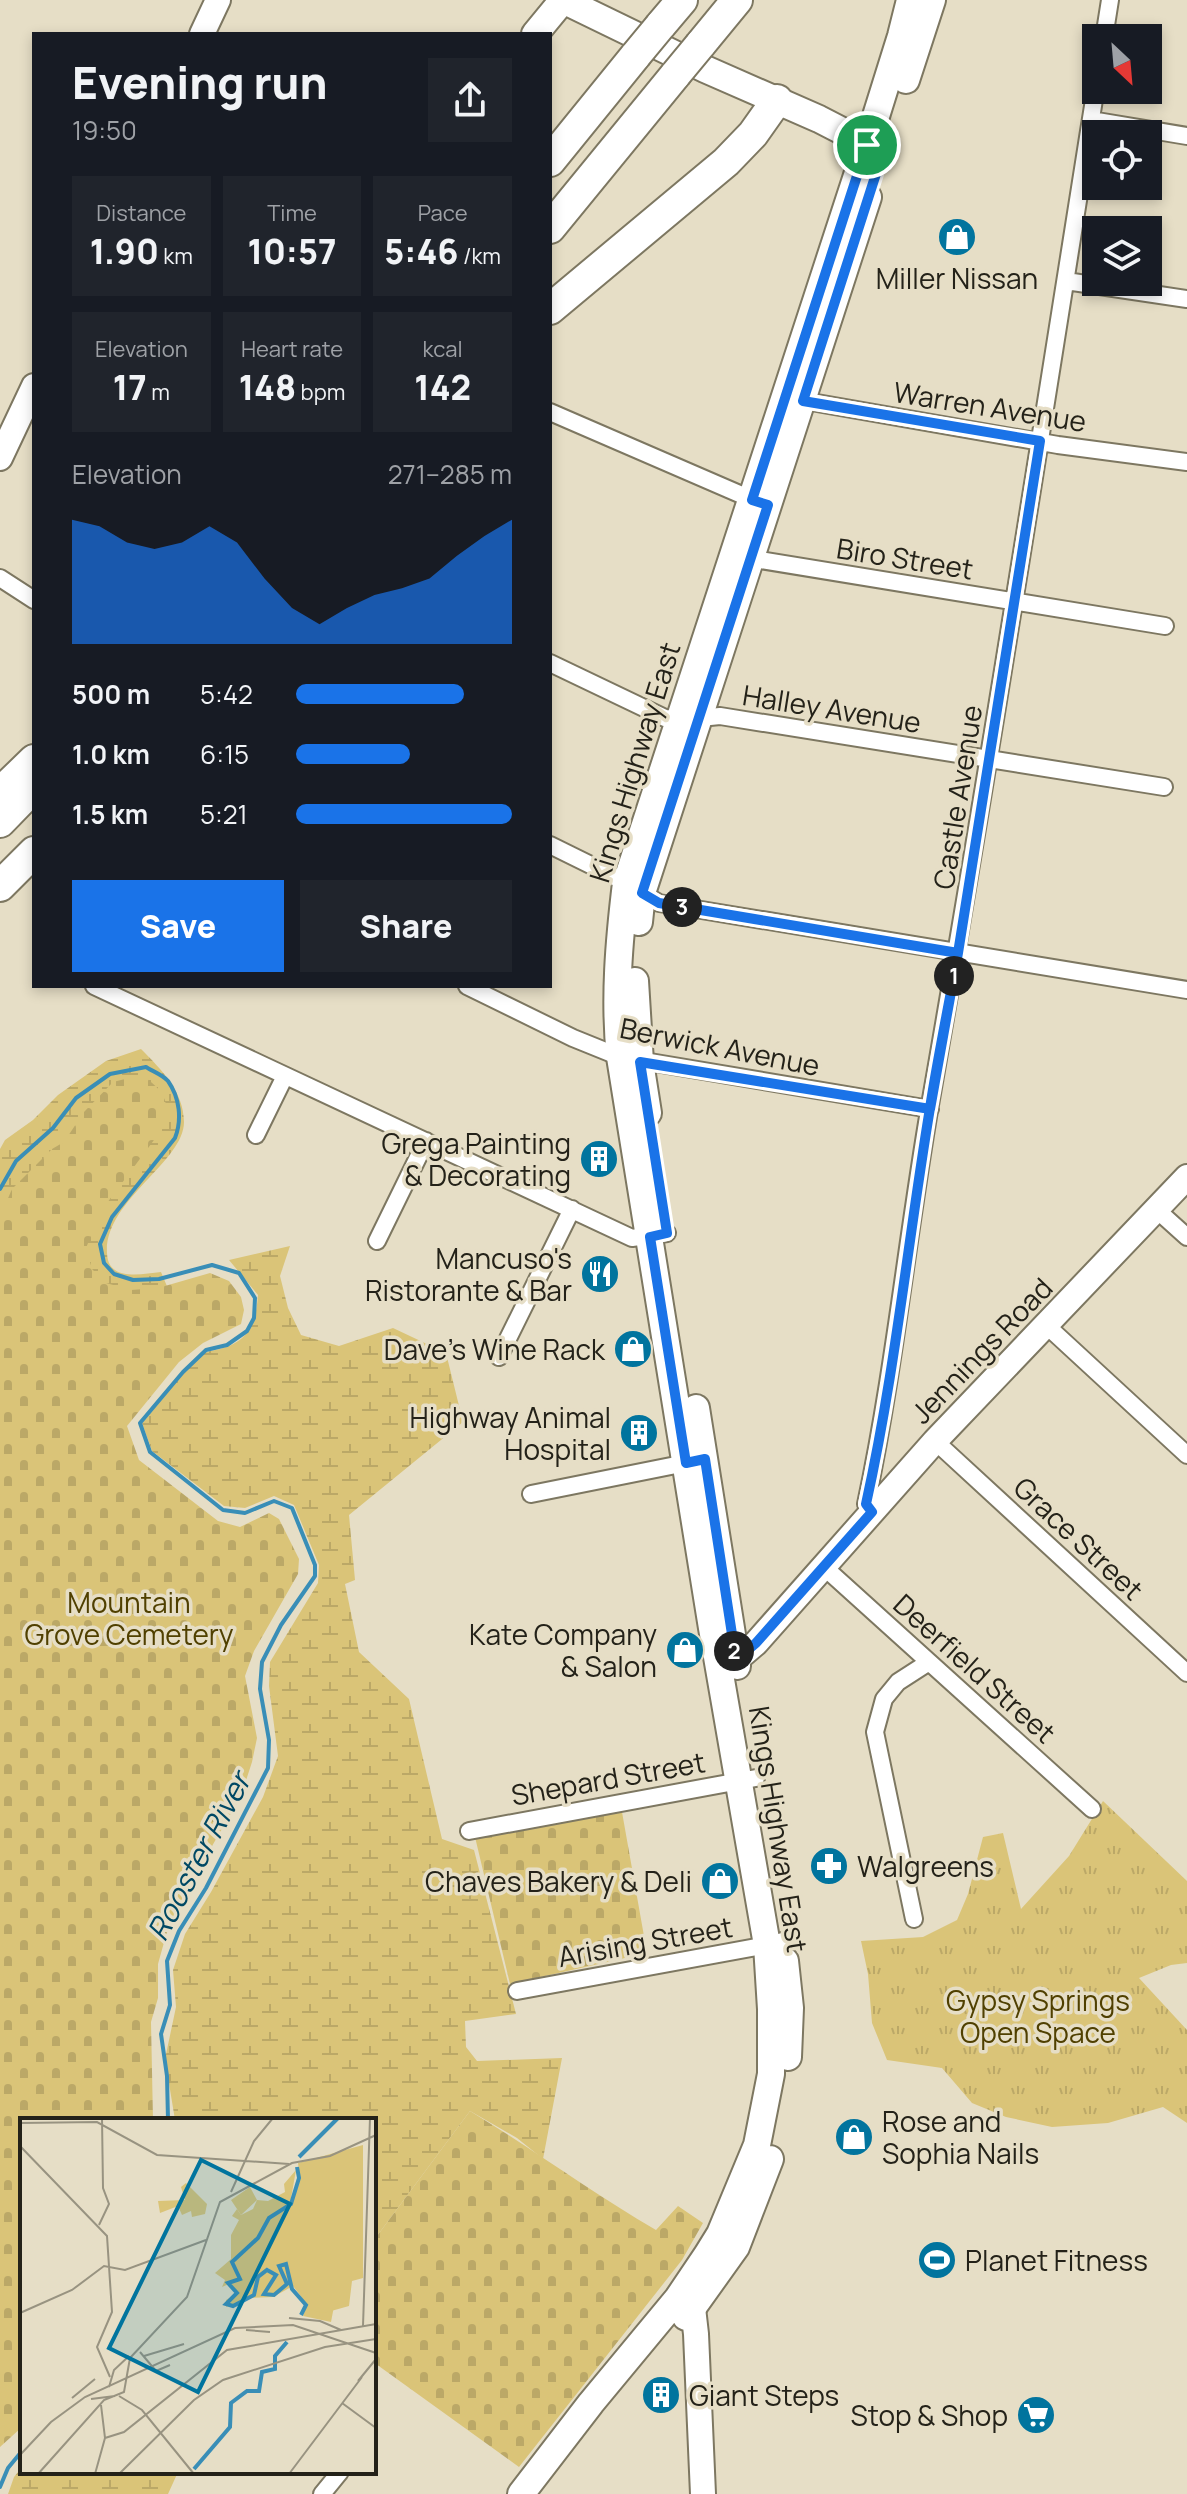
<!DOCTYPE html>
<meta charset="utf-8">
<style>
:root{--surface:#171b24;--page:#20242c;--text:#f1f3f6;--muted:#9ea1a6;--accent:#1a73e8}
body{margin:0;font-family:Manrope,sans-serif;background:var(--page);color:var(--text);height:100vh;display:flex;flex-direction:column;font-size:30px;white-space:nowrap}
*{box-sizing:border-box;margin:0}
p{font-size:26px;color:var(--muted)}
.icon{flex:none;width:44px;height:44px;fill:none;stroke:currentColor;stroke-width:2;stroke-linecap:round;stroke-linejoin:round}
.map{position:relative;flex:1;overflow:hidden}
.side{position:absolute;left:32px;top:32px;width:520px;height:956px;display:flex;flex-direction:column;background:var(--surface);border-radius:0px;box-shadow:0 4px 12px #0003}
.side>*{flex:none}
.needle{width:52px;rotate:154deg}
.controls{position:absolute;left:1082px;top:24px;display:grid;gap:16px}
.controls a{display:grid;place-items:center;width:80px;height:80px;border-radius:0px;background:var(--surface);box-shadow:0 4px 12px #0003;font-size:40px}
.pin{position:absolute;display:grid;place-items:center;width:68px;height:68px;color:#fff;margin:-34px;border:4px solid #fff;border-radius:50%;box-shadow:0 2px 8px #0007}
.km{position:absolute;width:40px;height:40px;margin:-20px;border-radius:50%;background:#222;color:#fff;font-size:22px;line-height:40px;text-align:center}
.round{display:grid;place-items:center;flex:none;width:84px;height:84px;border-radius:0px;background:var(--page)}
.headline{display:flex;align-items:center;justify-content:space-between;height:136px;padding:0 40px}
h1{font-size:44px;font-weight:800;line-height:60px}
.stats{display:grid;grid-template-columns:repeat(3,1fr);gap:12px;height:136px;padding:8px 40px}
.stats div{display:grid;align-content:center;border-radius:0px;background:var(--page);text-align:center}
.stats b{font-size:34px;font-weight:800}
.stats small{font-size:22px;font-weight:400}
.stats p{font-size:22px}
.chart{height:224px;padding:16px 40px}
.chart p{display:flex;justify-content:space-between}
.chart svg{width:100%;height:144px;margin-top:8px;fill:var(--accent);opacity:.7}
.action{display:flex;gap:16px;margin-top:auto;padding:16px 40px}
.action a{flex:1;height:92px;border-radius:0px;background:var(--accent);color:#fff;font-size:32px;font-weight:800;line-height:92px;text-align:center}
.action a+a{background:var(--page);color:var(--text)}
ul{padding:0 40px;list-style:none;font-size:26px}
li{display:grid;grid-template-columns:128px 96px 1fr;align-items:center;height:60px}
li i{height:20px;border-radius:10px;background:var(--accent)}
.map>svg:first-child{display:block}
</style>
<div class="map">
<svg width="1187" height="2494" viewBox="0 0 1187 2494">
<defs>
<pattern id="grass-tufts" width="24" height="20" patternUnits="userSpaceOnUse" patternTransform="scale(2)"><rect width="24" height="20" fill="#dac478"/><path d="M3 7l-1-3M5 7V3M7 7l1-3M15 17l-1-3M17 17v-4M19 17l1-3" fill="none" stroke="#bba867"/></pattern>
<pattern id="wetland-marsh" width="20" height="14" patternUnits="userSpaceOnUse" patternTransform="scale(2)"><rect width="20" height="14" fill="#dac478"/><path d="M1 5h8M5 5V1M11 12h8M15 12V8" fill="none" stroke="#bba867"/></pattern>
<pattern id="cemetery-stones" width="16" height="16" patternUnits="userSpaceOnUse" patternTransform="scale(2)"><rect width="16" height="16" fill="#dac478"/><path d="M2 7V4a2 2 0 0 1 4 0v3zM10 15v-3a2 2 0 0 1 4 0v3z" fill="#bba867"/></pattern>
</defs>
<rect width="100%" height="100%" fill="#e6dec6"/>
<path fill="url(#grass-tufts)" d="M1103,1801L1187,1881V1963L1171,1965L1139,1978L1187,2030V2123L1163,2107L1108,2123L1052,2127L1006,2117L972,2103L942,2068L887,2060L872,2023L868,1974L861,1941L923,1937L957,1920L968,1894L983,1837L1003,1833L1021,1909L1069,1856Z"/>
<path fill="url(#wetland-marsh)" d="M141,1049C161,1069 184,1092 184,1122C184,1162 104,1201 107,1253C108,1282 141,1274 161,1272L174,1303L0,1542V1149L5,1140L33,1120L58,1095L106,1061Z
M290,1246L280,1276L288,1308L301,1335L339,1346L393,1328L446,1353L463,1422L349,1515L355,1580L345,1584L359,1652L409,1699L442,1839L474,1850L516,2014L465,2021L466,2047L477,2061L562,2058L543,2159L517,2138L470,2111L374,2240V2120H175L165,2059L176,2007L173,1970L185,1934L211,1892L263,1797L278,1756L269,1686L270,1662L318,1583L319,1565L294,1505L274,1496L245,1508L224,1506L152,1451L142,1423C160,1402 182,1368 205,1353C210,1350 218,1350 223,1348C250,1340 256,1321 258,1295L229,1260Z
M22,2467V2472H178L168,2494H8L14,2477Z"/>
<path fill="url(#cemetery-stones)" d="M141,1075C163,1089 172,1102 163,1128L101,1211L86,1248L92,1269L106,1283L131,1290L158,1288L210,1273L229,1281L241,1297L244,1310L241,1324L203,1343L179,1362L127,1426L139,1460L218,1521L240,1527L269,1513L279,1519L299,1559L298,1574L254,1651L245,1676L257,1738L252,1762L241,1796L186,1891L168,1928L158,1964V1998L151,2022L153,2120H22V2427L0,2447V1217L12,1189L52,1149L64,1142L84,1112L113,1082Z
M622,1812L647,1953L510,1984L475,1837Z
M470,2111C533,2149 592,2193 656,2230L678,2206L703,2223L682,2260L519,2467L376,2364L374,2240Z"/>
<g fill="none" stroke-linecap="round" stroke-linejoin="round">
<path stroke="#398eb7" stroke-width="4" d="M0,1189L16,1161L53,1128L76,1098L110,1074L146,1067C152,1071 163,1075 168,1081C180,1098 182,1120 175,1138L112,1217L100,1244L104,1263L114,1274L133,1280L159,1279L212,1265L239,1273L255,1298L254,1318L247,1331L227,1345L206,1350L183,1372L140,1423L150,1452L223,1510L245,1513L274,1501L292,1508L315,1565V1576L281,1625L262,1662L260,1689L269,1740L268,1768L206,1888L179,1931L167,1961L170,2005L161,2034L167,2076L168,2120
M0,2487L8,2468L22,2451"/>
<defs>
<path id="street" d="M1104,38L1110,0
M1091,120L1187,136
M1066,281L1187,299
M794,399L1058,445L1187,462
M550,412L758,502
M742,557L1165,626
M0,578L34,600
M550,663L665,718L680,720L720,716L1164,787
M550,845L617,878L659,903L1187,990
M94,986L632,1238L667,1233
M467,986L573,1038L620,1057L930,1109
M256,1135L285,1076
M1157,1210L1187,1237
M377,1241L426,1141
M1046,1325L1187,1455
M499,1357L572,1209
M935,1441L1187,1673
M531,1494L691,1462
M872,1512L866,1504C894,1372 907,1238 930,1105C989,767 1042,427 1096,87
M824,1567L1092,1809
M469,1831L756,1778
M914,1919L875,1732L884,1699L898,1682L929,1662
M517,1991L767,1945L783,1941
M322,2494L340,2472"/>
<path id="secondary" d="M202,34L218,0
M0,458L34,386
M722,1665L736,1660L756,1643L935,1441L1187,1177
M680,2300L693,2308L696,2334L703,2494"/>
<path id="primary" d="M535,34L563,0L705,69L819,119L883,152
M906,80L932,0
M639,922L642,893L868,197
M635,981L640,1062L648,1113
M696,1408L737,1666
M785,1961L790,2008L788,2057
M686,2317L736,2247L770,2159
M521,2494L591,2403L678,2298L707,2255L720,2234L757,2145L771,2074V2009L767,1945L712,1628L620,1057C614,999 619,941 626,883L867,145L901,36L910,0"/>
<path id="highway" d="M660,26L682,0
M700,45L737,0
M550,161L636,55
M550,228L676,74
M550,309L726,162L753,134L777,100
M0,793L34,760
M0,822L34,787
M0,886L34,852"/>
</defs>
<use href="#street" stroke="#7d7761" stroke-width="20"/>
<use href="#secondary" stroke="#7d7761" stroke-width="28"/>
<use href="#primary" stroke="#7d7761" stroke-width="30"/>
<use href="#highway" stroke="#7d7761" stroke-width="34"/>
<use href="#street" stroke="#fff" stroke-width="16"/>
<use href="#secondary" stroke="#fff" stroke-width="24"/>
<use href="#primary" stroke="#fff" stroke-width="26"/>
<use href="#highway" stroke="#fff" stroke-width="30"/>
<defs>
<path id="highway-bridge" d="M636,55L660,26
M676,74L700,45"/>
</defs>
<use href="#highway-bridge" stroke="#7d7761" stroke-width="34" stroke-linecap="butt"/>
<use href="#highway-bridge" stroke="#fff" stroke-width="30"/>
</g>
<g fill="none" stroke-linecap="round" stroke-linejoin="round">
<defs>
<path id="route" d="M867,145L883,152L803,401L1040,441L958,953L930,1109L640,1062L667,1233L650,1237L686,1463L705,1459L736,1660L756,1643L872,1512L866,1504C895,1373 908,1240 930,1108C938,1056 949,1005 958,953L659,903L642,893L768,505L752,500L867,145"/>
</defs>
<use href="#route" stroke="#fff" stroke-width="16"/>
<use href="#route" stroke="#1a73e8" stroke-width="10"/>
</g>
<defs>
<symbol id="shop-disc" viewBox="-11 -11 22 22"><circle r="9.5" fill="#01749e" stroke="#e6dec6"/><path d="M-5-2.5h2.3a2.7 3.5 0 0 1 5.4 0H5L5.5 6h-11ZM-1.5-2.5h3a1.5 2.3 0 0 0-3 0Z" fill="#fff"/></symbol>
<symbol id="building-disc" viewBox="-11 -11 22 22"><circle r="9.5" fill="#01749e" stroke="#e6dec6"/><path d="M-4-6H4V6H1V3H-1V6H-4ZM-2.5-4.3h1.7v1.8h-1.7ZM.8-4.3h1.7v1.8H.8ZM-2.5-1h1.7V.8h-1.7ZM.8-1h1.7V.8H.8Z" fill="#fff"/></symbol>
<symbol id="restaurant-disc" viewBox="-11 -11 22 22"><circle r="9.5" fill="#01749e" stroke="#e6dec6"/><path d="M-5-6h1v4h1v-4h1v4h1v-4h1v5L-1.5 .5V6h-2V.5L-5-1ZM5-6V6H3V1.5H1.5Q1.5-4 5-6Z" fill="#fff"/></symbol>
<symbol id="pharmacy-disc" viewBox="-11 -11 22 22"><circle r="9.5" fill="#01749e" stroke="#e6dec6"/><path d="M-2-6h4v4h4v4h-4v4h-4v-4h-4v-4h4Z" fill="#fff"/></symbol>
<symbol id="stadium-disc" viewBox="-11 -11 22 22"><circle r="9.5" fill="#01749e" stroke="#e6dec6"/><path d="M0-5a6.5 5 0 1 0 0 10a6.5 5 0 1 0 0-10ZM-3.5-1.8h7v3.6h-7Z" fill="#fff"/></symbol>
<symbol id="supermarket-disc" viewBox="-11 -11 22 22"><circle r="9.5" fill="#01749e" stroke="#e6dec6"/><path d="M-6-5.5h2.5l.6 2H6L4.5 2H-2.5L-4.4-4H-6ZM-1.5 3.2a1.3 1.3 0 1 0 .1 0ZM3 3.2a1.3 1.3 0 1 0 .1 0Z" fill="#fff"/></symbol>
</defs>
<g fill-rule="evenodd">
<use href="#shop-disc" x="935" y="215" width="44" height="44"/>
<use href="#building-disc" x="577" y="1137" width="44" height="44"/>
<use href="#restaurant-disc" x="578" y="1252" width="44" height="44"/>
<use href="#shop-disc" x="611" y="1327" width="44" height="44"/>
<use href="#building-disc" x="617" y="1411" width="44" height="44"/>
<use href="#shop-disc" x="663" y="1628" width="44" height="44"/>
<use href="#pharmacy-disc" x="807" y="1844" width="44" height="44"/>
<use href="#shop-disc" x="698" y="1859" width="44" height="44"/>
<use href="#shop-disc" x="832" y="2115" width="44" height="44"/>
<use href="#stadium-disc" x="915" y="2238" width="44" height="44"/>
<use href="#building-disc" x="639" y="2373" width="44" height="44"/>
<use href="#supermarket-disc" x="1014" y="2393" width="44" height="44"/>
</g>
<g text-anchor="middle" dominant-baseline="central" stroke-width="7" stroke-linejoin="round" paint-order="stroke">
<g font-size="28" fill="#242219" stroke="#e6dec6" text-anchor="end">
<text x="957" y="278" text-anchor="middle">Miller Nissan</text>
<text x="571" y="1143">Grega Painting<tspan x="571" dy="32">&amp; Decorating</tspan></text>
<text x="572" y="1258">Mancuso's<tspan x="572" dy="32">Ristorante &amp; Bar</tspan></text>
<text x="605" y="1349">Dave's Wine Rack</text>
<text x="611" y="1417">Highway Animal<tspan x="611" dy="32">Hospital</tspan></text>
<text x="657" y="1634">Kate Company<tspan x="657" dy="32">&amp; Salon</tspan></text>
<text x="857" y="1866" text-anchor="start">Walgreens</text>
<text x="692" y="1881">Chaves Bakery &amp; Deli</text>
<text x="882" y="2121" text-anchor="start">Rose and<tspan x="882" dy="32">Sophia Nails</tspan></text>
<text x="965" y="2260" text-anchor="start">Planet Fitness</text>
<text x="689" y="2395" text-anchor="start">Giant Steps</text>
<text x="1008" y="2415">Stop &amp; Shop</text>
</g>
<g font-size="28" fill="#242219" stroke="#e6dec6">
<text transform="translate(990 406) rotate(9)">Warren Avenue</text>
<text transform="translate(905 558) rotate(9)">Biro Street</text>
<text transform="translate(832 708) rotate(9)">Halley Avenue</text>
<text transform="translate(634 762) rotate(-73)">Kings Highway East</text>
<text transform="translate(957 797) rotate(-81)">Castle Avenue</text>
<text transform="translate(720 1046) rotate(11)">Berwick Avenue</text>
<text transform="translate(981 1350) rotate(-46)">Jennings Road</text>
<text transform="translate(1079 1538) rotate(43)">Grace Street</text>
<text transform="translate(975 1668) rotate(42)">Deerfield Street</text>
<text transform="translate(608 1778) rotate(-10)">Shepard Street</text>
<text transform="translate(779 1829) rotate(81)">Kings Highway East</text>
<text transform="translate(645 1941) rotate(-10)">Arising Street</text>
</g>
<g font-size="28" fill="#504000" stroke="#e6dec6">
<text x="129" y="1602">Mountain<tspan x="129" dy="32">Grove Cemetery</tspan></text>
<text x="1038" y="2000">Gypsy Springs<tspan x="1038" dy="32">Open Space</tspan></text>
</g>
<g font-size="30" font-style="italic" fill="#004864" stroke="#e6dec6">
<text transform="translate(198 1856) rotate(-62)">Rooster River</text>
</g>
</g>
<g transform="translate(20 2118)">
<rect width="356" height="356" fill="#e6dec6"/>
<path d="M166,65L187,86L185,96L172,99L171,93L162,97L158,88L140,95L138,83L165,82L161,69Z" fill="#dac478"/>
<path d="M276,52L270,86L248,99L238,119L213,143L220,161L202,169L205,162L195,155L211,141V117L219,102L212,98L217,91L221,97L233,91L237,82L248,83L265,74L264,66ZM265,146L315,183L311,204L283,198L287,186L273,168L253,179L229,180L206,189V182L216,176L213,169Z" fill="#dac478"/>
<path d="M343,27V160L332,163L329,188L304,195L287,191L266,145L258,148L267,165L253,176L245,175L257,157L248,150L237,159L234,176L207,187L218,175L208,166L221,161L213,145L250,100L272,87L280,61L278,45ZM230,69L237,82L221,97L211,82Z" fill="#dac478"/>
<path fill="none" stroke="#398eb7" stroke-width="4" d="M279,39L318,0M277,49L279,60L271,86L249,100L238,120L212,144L220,161L208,165L217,175L206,186L213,188L234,177L238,159L247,152L256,157L244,176L254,177L267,166L259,148L266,146L272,171L286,187L281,197M174,351L210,309L211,285L227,273H239L242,254L255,251V238L267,224"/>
<path fill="none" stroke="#989381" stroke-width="2" d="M0,5L77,4L137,37L269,46M0,28L87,118L92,194L77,229L90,259M211,74L234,23L253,0M79,107L89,86L83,70L82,0M0,195L52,172L84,148L105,152L186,122M269,200L300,203L321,212M343,208L350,0M226,212L250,214M120,234L136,253L150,247M124,238L164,226M338,263L356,241M89,269L94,252L109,238M99,278L122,292L174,356M52,280L75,261M71,281L95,278M322,285L356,310M85,320L104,314L207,232L356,206M0,337L31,304L65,279L215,210L273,207L356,235M18,356L84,282L104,274L110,240L167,179L200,84L272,45L310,38L356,17M75,356L85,320L81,287M99,356L174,282L203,262L305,229L356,221M269,356L342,259"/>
<path fill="#01749e" fill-opacity="0.15" stroke="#01749e" stroke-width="4" d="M181,42L270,86L178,274L89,230Z"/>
<rect width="356" height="356" fill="none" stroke="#242219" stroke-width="4"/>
</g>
</svg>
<div class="controls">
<a><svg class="needle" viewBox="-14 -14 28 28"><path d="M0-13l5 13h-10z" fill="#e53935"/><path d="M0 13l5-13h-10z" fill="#9ea1a6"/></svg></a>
<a><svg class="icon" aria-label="locate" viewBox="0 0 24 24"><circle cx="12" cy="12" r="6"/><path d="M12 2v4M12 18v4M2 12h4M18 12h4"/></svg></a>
<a><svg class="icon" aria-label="layers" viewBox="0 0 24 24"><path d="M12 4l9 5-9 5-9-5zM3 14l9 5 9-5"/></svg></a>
</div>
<div class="pin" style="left:867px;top:145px;background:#1e9e55"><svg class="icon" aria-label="arrive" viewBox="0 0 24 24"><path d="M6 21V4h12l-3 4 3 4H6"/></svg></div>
<b class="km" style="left:954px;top:976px">1</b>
<b class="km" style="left:734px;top:1651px">2</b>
<b class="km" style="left:682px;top:907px">3</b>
<section class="side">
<div class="headline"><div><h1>Evening run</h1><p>19:50</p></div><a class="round"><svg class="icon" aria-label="share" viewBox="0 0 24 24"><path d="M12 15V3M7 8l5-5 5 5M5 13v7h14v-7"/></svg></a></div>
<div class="stats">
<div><p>Distance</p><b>1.90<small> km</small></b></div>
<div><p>Time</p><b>10:57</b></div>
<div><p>Pace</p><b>5:46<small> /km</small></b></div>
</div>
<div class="stats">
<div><p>Elevation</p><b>17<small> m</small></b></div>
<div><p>Heart rate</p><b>148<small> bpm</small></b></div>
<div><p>kcal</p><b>142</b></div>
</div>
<div class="chart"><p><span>Elevation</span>271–285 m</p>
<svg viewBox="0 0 160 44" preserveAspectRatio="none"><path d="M0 44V6L10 8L20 13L30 15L40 13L50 8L60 13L70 24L80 33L90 38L100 33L110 29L120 27L130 24L140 17L150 11L160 6V44z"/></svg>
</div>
<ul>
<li><b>500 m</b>5:42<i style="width:78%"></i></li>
<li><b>1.0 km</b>6:15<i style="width:53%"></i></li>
<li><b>1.5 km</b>5:21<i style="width:100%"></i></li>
</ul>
<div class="action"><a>Save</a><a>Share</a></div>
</section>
</div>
